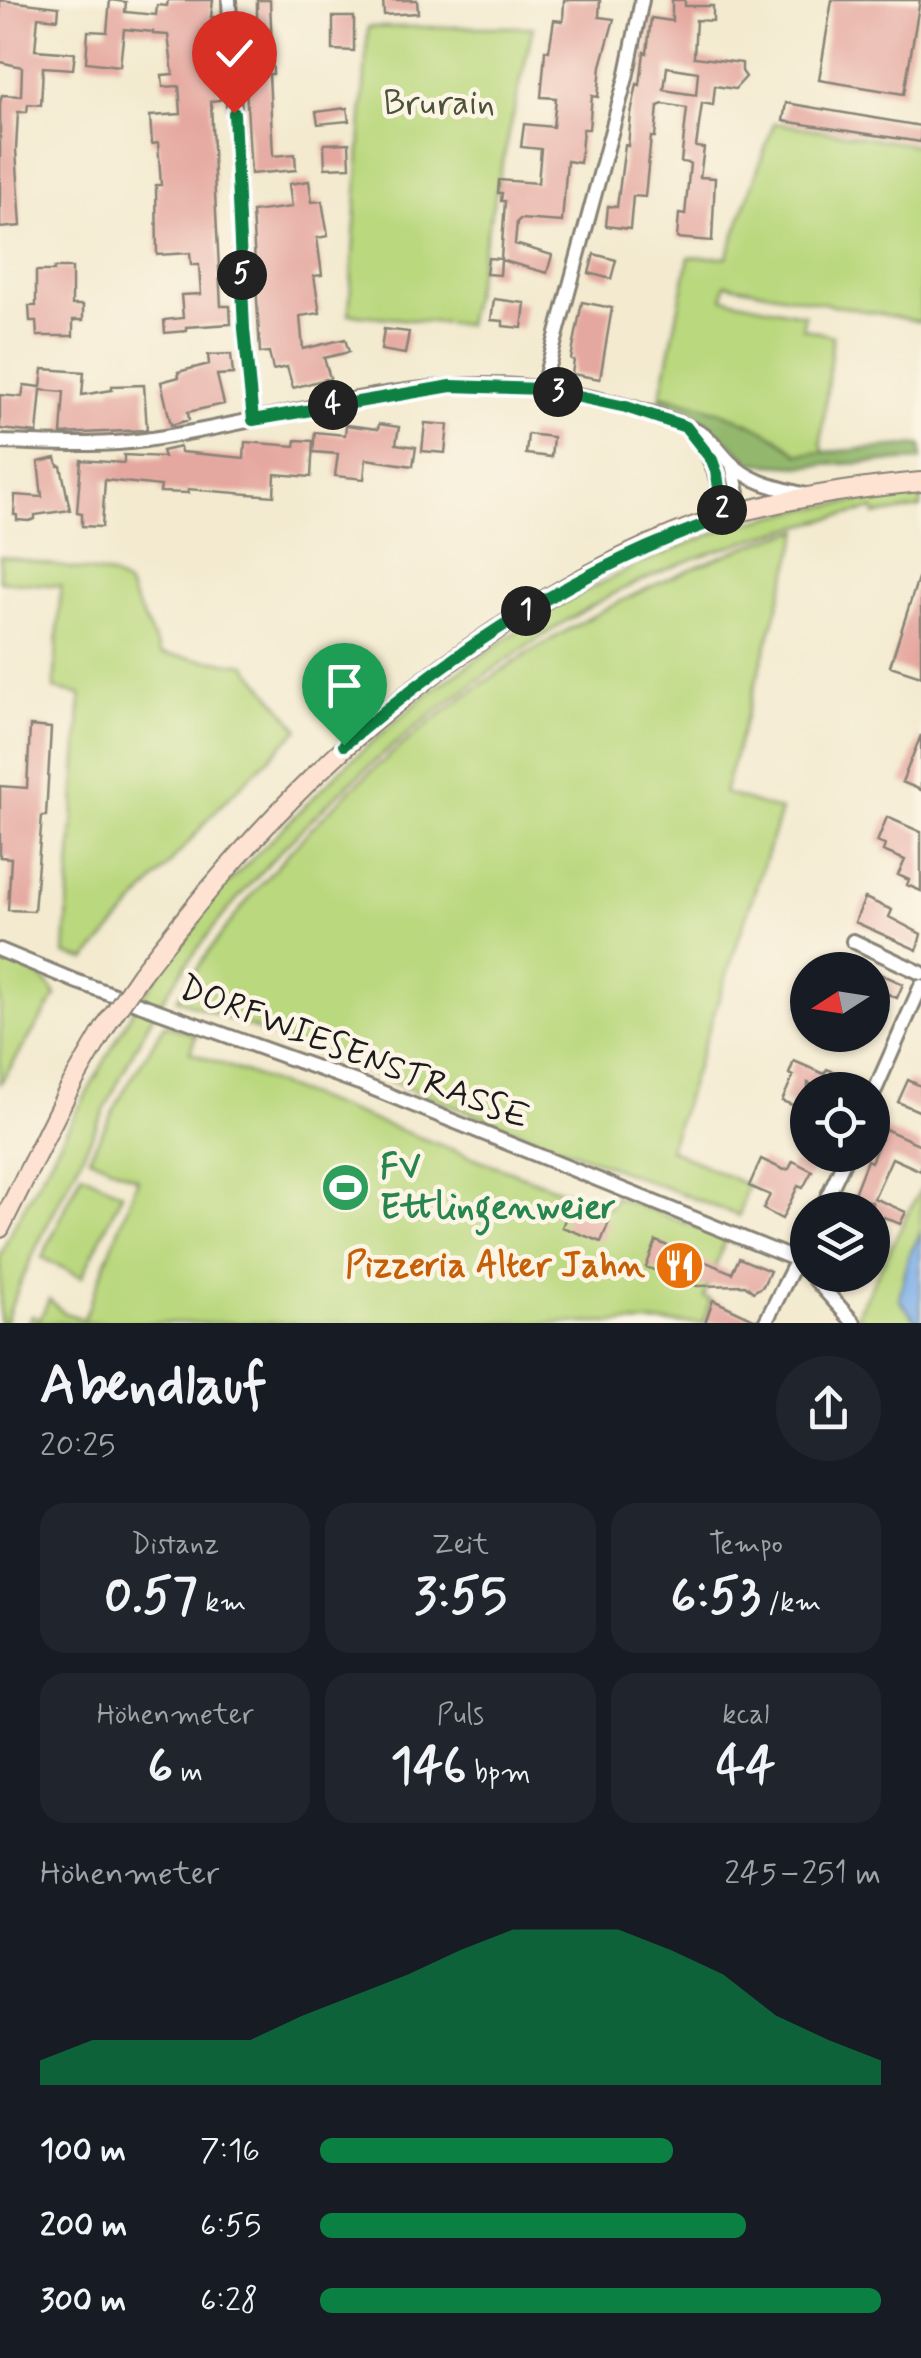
<!DOCTYPE html>
<html lang="de">
<meta charset="utf-8">
<style>
:root{--surface:#171b24;--page:#20242c;--text:#f1f3f6;--muted:#9ea1a6;--accent:#0b8043}
body{margin:0;font-family:Mynerve,sans-serif;background:var(--page);color:var(--text);height:100vh;display:flex;flex-direction:column;font-size:38px;white-space:nowrap}
*{box-sizing:border-box;margin:0}
p{font-size:32px;color:var(--muted)}
.icon{flex:none;width:55px;height:55px;fill:none;stroke:currentColor;stroke-width:2;stroke-linecap:round;stroke-linejoin:round}
.map{position:relative;height:1323px;overflow:hidden}
.drawer{display:flex;flex-direction:column;background:var(--surface);flex:1}
.drawer>*{flex:none}
.needle{width:65px;rotate:258deg}
.fabs{position:absolute;left:790px;top:952px;display:grid;gap:20px}
.fabs a{display:grid;place-items:center;width:100px;height:100px;border-radius:50%;background:var(--surface);box-shadow:0 2px 8px #0004;font-size:50px}
.pin{position:absolute;display:grid;place-items:center;width:85px;height:85px;color:#fff;margin:-102px -42px;border-radius:50% 50% 50% 0;rotate:-45deg;box-shadow:0 0 10px #0007}
.pin .icon{rotate:45deg}
.km{position:absolute;width:50px;height:50px;margin:-25px;border-radius:50%;background:#222;color:#fff;font-size:28px;line-height:50px;text-align:center}
.round{display:grid;place-items:center;flex:none;width:105px;height:105px;border-radius:52px;background:var(--page)}
.overview{display:flex;align-items:center;justify-content:space-between;height:170px;padding:0 40px}
h1{font-size:55px;font-weight:800;line-height:75px}
.metrics{display:grid;grid-template-columns:repeat(3,1fr);gap:15px;height:170px;padding:10px 40px}
.metrics div{display:grid;align-content:center;border-radius:25px;background:var(--page);text-align:center}
.metrics b{font-size:50px;font-weight:800}
.metrics small{font-size:28px;font-weight:400}
.metrics p{font-size:28px}
.chart{height:280px;padding:20px 40px}
.chart p{display:flex;justify-content:space-between}
.chart svg{width:100%;height:180px;margin-top:10px;fill:var(--accent);opacity:.7}
ul{padding:0 40px;list-style:none;font-size:32px}
li{display:grid;grid-template-columns:160px 120px 1fr;align-items:center;height:75px}
li i{height:25px;border-radius:12px;background:var(--accent)}
.map>svg:first-child{display:block}
</style>
<div class="map">
<svg width="921" height="1323" viewBox="0 0 921 1323">
<rect width="100%" height="100%" fill="#fcf5e5"/>
<filter id="ink" filterUnits="userSpaceOnUse"><feTurbulence type="fractalNoise" baseFrequency=".01" numOctaves="2"/><feDisplacementMap in="SourceGraphic" scale="20" xChannelSelector="R" yChannelSelector="G"/><feConvolveMatrix kernelMatrix="1 2 1 2 8 2 1 2 1" color-interpolation-filters="sRGB"/></filter>
<filter id="wash" filterUnits="userSpaceOnUse"><feTurbulence type="fractalNoise" baseFrequency=".0048" numOctaves="4" result="noise"/><feDisplacementMap in="SourceGraphic" scale="40" xChannelSelector="R" yChannelSelector="G"/><feGaussianBlur stdDeviation="2.25" result="paint"/><feColorMatrix in="noise" values="0 0 0 0 0 0 0 0 0 0 0 0 0 0 0 0 0 1.4 0 .05"/><feComposite in="paint" operator="in"/></filter>
<g filter="url(#wash)">
<rect width="100%" height="100%" fill="#f3eacf"/>
<path fill="#bad87e" stroke="#6b7a4d" stroke-width="2.5" d="M368,27H533L466,325L349,314Z
M774,123L921,146V322L725,284L723,298L805,315L802,328L833,336L821,443L824,454H798C766,424 703,404 661,395L689,257H727Z
M921,493V508L875,515L874,509C792,526 713,547 636,583C586,606 539,638 494,669C364,760 235,879 152,1017C127,1060 107,1107 84,1152C56,1208 26,1263 5,1323H0V1256L12,1229L133,1010L213,898L345,766L427,694L543,613L641,563L687,544L730,527L799,510Z
M800,530L724,793L781,811L669,1149L747,1185L739,1216L177,999C296,810 481,659 686,571C724,555 760,540 800,530Z
M0,556L111,575L127,585L161,654L246,665L299,729L220,806L86,960L65,954L81,695L54,689L61,586L0,581Z
M0,957C20,966 47,975 56,996L0,1084Z
M165,1024L196,1035L190,1052L609,1208L615,1197L726,1238L704,1297L711,1300L703,1323H28L32,1315L40,1319L49,1299L64,1313L84,1319L138,1179L89,1157L125,1089Z
M82,1173L122,1193L82,1277L42,1258Z
M921,1188V1232L908,1258L899,1299L918,1323H864L857,1314Z"/>
<path fill="#93b86d" stroke="#586a44" stroke-width="2.5" d="M661,395C704,404 766,424 798,454L921,445V460L802,466L752,463L698,415L684,407L659,400Z"/>
<path fill="#7caee8" stroke="#4c6582" stroke-width="2.5" d="M921,1232V1323H918L899,1299L908,1258Z"/>
<g id="blocks">
<path fill="#e5a8a0" fill-rule="evenodd" d="M0,0L59,7L58,19L38,17L35,50L75,53L73,69L43,67L41,105L28,104L27,112H18L16,150L21,226L0,228V103L2,95L21,96L22,67L0,62Z
M110,0L126,2L125,12L156,15L157,5L167,6L168,0H213L211,17H214L220,100L211,101L214,175L221,306H230L231,324L186,327V331L165,333L164,320L183,318L181,295L201,294L199,265H191L190,253L157,255L156,185H161L158,143L152,144L150,116L181,114L179,86L163,87L162,75L173,74L168,35L153,34V32L124,29L120,66L86,62L88,31L107,32Z
M257,0H270L273,74H269L273,156L295,154L296,170L251,174L242,18L257,17Z
M383,0H417L418,13L384,15Z
M564,0H600L599,17L614,19L601,66L598,97L592,96L589,129H583L580,163L567,161L562,222L520,219L517,222L515,244L552,255L547,273L501,260L500,275L486,274L488,258L501,259L505,201H501L502,193H498L499,180L538,183L541,149L521,147L524,124L553,127L556,98L541,97L544,64L545,50L549,51L554,20L563,21Z
M672,0H685V6H713V21L696,20L694,57L742,63V71L746,77L735,89L715,86L713,105L702,103L696,147L704,148L700,177L715,178L712,241L677,238L679,214L685,215L690,163L681,162L687,108L663,104L658,106L655,137H651L645,197L633,196L630,229L606,226L608,206L617,207L625,145L628,146L631,114L637,84L640,85L644,52L647,53L651,18L672,21ZM667,67L698,72L696,95L664,90Z
M832,0H920L904,94L819,80Z
M333,17H354V51L333,50Z
M786,103L921,126V142L783,121Z
M347,108L349,121L318,124L316,112Z
M349,143L350,167L325,168L324,144Z
M309,181L312,202L322,201L328,236L317,238L322,275L314,276L320,313L300,316L303,349L345,339L349,352L324,358L330,378L293,388L287,367L273,370L269,352L260,353L252,212L292,207L289,184Z
M594,254L616,260L611,279L589,273Z
M54,268H72V305H83V320H73V336H37L36,321H30L29,306H36V271H54Z
M494,299L525,303L522,328L503,326V321L491,320Z
M582,302L612,308L600,379L572,374L574,360L571,359Z
M384,329L409,332L405,354L381,350Z
M231,354L233,374L217,375L224,404L188,412L189,420L171,425L161,382L179,377L178,372L209,364L208,355Z
M43,369L84,372L82,395L112,390V386L144,385L147,430L61,434L64,392L41,390L37,433L0,429V395L22,397L24,385L41,387Z
M425,423L448,425L445,453L422,451Z
M379,424L399,427L396,444L416,447L413,466L366,459L364,479L335,476L338,454L313,452L315,432L345,435L346,425L378,429Z
M528,434L553,437L551,457L526,454Z
M296,440L313,441L311,477L275,474L274,496L188,489V493L160,492L161,486L105,480L102,527L82,526V513L77,512L81,460L124,463V455L164,457L162,451L180,447L181,452L244,458L245,442L295,446Z
M56,458L58,466H61L70,510L35,515V519L29,521L17,520V515H14L15,495L42,497L38,462Z
M918,578H921V676L890,666Z
M30,726L51,728L46,816H42L34,911L8,910L11,858L0,857V786L27,788Z
M921,735V790L902,782Z
M887,817L921,832V891L907,885L909,880L898,875L905,860L883,851L885,845L877,842Z
M865,898L892,910L889,917L921,934L917,950L855,922Z
M838,955L872,970H831Z
M872,970L903,984L897,998L872,987Z
M794,1061L824,1074L827,1069L847,1077L841,1090H824L808,1083V1111L782,1101L793,1076L789,1074Z
M908,1080L921,1086V1112L898,1102Z
M885,1129L921,1145V1171L892,1158L874,1198L906,1212L900,1224L884,1217L872,1241V1202L853,1196L867,1160L871,1162Z
M761,1159L784,1170L789,1169L793,1161L812,1171L803,1188L798,1186L782,1219L763,1209L770,1195L749,1186Z
M570,1207L609,1222L601,1242L562,1227Z
M656,1241L732,1273L739,1258L770,1271L763,1286L753,1292L745,1285L697,1286L646,1267Z
M713,1300L756,1320L755,1323H705Z"/>
</g>
</g>
<g filter="url(#ink)">
<use href="#blocks" fill-opacity="0" stroke="#888376" stroke-width="2.5"/>
<g fill="none" stroke-linecap="round" stroke-linejoin="round">
<defs>
<path id="minor" d="M229,0L244,329L253,420
M542,389L626,78L642,0
M692,432C714,458 720,484 723,518
M0,442C48,443 97,447 145,440C268,423 421,370 543,389C594,397 651,409 697,431C712,438 719,451 730,462C750,483 779,488 806,495
M732,464L739,498L733,514
M853,941L921,973
M0,950L75,981L359,1083L797,1260L808,1272
M872,1097L921,986
M821,1210L847,1155
M811,1275L854,1323
M765,1323L808,1238"/>
<path id="secondary" d="M141,974C255,827 364,711 523,613C576,580 633,549 692,527C765,501 843,489 921,482
M0,1228L67,1093L110,1019"/>
</defs>
<use href="#minor" stroke="#888376" stroke-width="18"/>
<use href="#secondary" stroke="#888376" stroke-width="22"/>
<use href="#minor" stroke="#fff" stroke-width="12"/>
<use href="#secondary" stroke="#fee3d2" stroke-width="18"/>
<defs>
<path id="secondary-bridge" d="M110,1019L141,974"/>
</defs>
<use href="#secondary-bridge" stroke="#888376" stroke-width="22" stroke-linecap="butt"/>
<use href="#secondary-bridge" stroke="#fee3d2" stroke-width="18"/>
</g>
</g>
<g fill="none" stroke-linecap="round" stroke-linejoin="round" filter="url(#ink)">
<defs>
<path id="route" d="M234,113L244,329L253,420L451,386L542,389L626,407L686,427L712,460L717,474L723,518C581,566 457,648 344,745"/>
</defs>
<use href="#route" stroke="#fff" stroke-width="20"/>
<use href="#route" stroke="#0b8043" stroke-width="12"/>
</g>
<defs>
<symbol id="stadium-disc" viewBox="-11 -11 22 22"><circle r="9.5" fill="#2e9e5b" stroke="#fcf5e5"/><path d="M0-5a6.5 5 0 1 0 0 10a6.5 5 0 1 0 0-10ZM-3.5-1.8h7v3.6h-7Z" fill="#fff"/></symbol>
<symbol id="restaurant-disc" viewBox="-11 -11 22 22"><circle r="9.5" fill="#e8710a" stroke="#fcf5e5"/><path d="M-5-6h1v4h1v-4h1v4h1v-4h1v5L-1.5 .5V6h-2V.5L-5-1ZM5-6V6H3V1.5H1.5Q1.5-4 5-6Z" fill="#fff"/></symbol>
</defs>
<g fill-rule="evenodd">
<use href="#stadium-disc" x="318" y="1160" width="55" height="55"/>
<use href="#restaurant-disc" x="652" y="1238" width="55" height="55"/>
</g>
<g text-anchor="middle" dominant-baseline="central" stroke-width="9" stroke-linejoin="round" paint-order="stroke">
<g font-size="35" fill="#4b5439" stroke="#fcf5e5">
<text x="439" y="104">Brurain</text>
</g>
<g font-size="35" fill="#1c1c1c" stroke="#fcf5e5">
<text transform="translate(354 1053) rotate(21)">DORFWIESENSTRASSE</text>
</g>
<g font-size="35" font-weight="bold" fill="#27864d" stroke="#fcf5e5" text-anchor="start">
<text x="380" y="1168">FV<tspan x="380" dy="40">Ettlingenweier</tspan></text>
</g>
<g font-size="35" font-weight="bold" fill="#c56008" stroke="#fcf5e5" text-anchor="end">
<text x="645" y="1266">Pizzeria Alter Jahn</text>
</g>
</g>
</svg>
<div class="fabs">
<a><svg class="needle" viewBox="-14 -14 28 28"><path d="M0-13l5 13h-10z" fill="#e53935"/><path d="M0 13l5-13h-10z" fill="#9ea1a6"/></svg></a>
<a><svg class="icon" aria-label="locate" viewBox="0 0 24 24"><circle cx="12" cy="12" r="6"/><path d="M12 2v4M12 18v4M2 12h4M18 12h4"/></svg></a>
<a><svg class="icon" aria-label="layers" viewBox="0 0 24 24"><path d="M12 4l9 5-9 5-9-5zM3 14l9 5 9-5"/></svg></a>
</div>
<div class="pin" style="left:344px;top:745px;background:#1e9e55"><svg class="icon" aria-label="arrive" viewBox="0 0 24 24"><path d="M6 21V4h12l-3 4 3 4H6"/></svg></div>
<div class="pin" style="left:234px;top:113px;background:#d93025"><svg class="icon" aria-label="check" viewBox="0 0 24 24"><path d="M5 12l5 5 9-10"/></svg></div>
<b class="km" style="left:526px;top:611px">1</b>
<b class="km" style="left:722px;top:510px">2</b>
<b class="km" style="left:558px;top:392px">3</b>
<b class="km" style="left:333px;top:405px">4</b>
<b class="km" style="left:242px;top:275px">5</b>
</div>
<section class="drawer">
<div class="overview"><div><h1>Abendlauf</h1><p>20:25</p></div><a class="round"><svg class="icon" aria-label="share" viewBox="0 0 24 24"><path d="M12 15V3M7 8l5-5 5 5M5 13v7h14v-7"/></svg></a></div>
<div class="metrics">
<div><p>Distanz</p><b>0.57<small> km</small></b></div>
<div><p>Zeit</p><b>3:55</b></div>
<div><p>Tempo</p><b>6:53<small> /km</small></b></div>
</div>
<div class="metrics">
<div><p>Höhenmeter</p><b>6<small> m</small></b></div>
<div><p>Puls</p><b>146<small> bpm</small></b></div>
<div><p>kcal</p><b>44</b></div>
</div>
<div class="chart"><p><span>Höhenmeter</span>245–251 m</p>
<svg viewBox="0 0 160 44" preserveAspectRatio="none"><path d="M0 44V38L10 33L20 33L30 33L40 33L50 27L60 22L70 17L80 11L90 6L100 6L110 6L120 11L130 17L140 27L150 33L160 38V44z"/></svg>
</div>
<ul>
<li><b>100 m</b>7:16<i style="width:63%"></i></li>
<li><b>200 m</b>6:55<i style="width:76%"></i></li>
<li><b>300 m</b>6:28<i style="width:100%"></i></li>
</ul>
</section>
